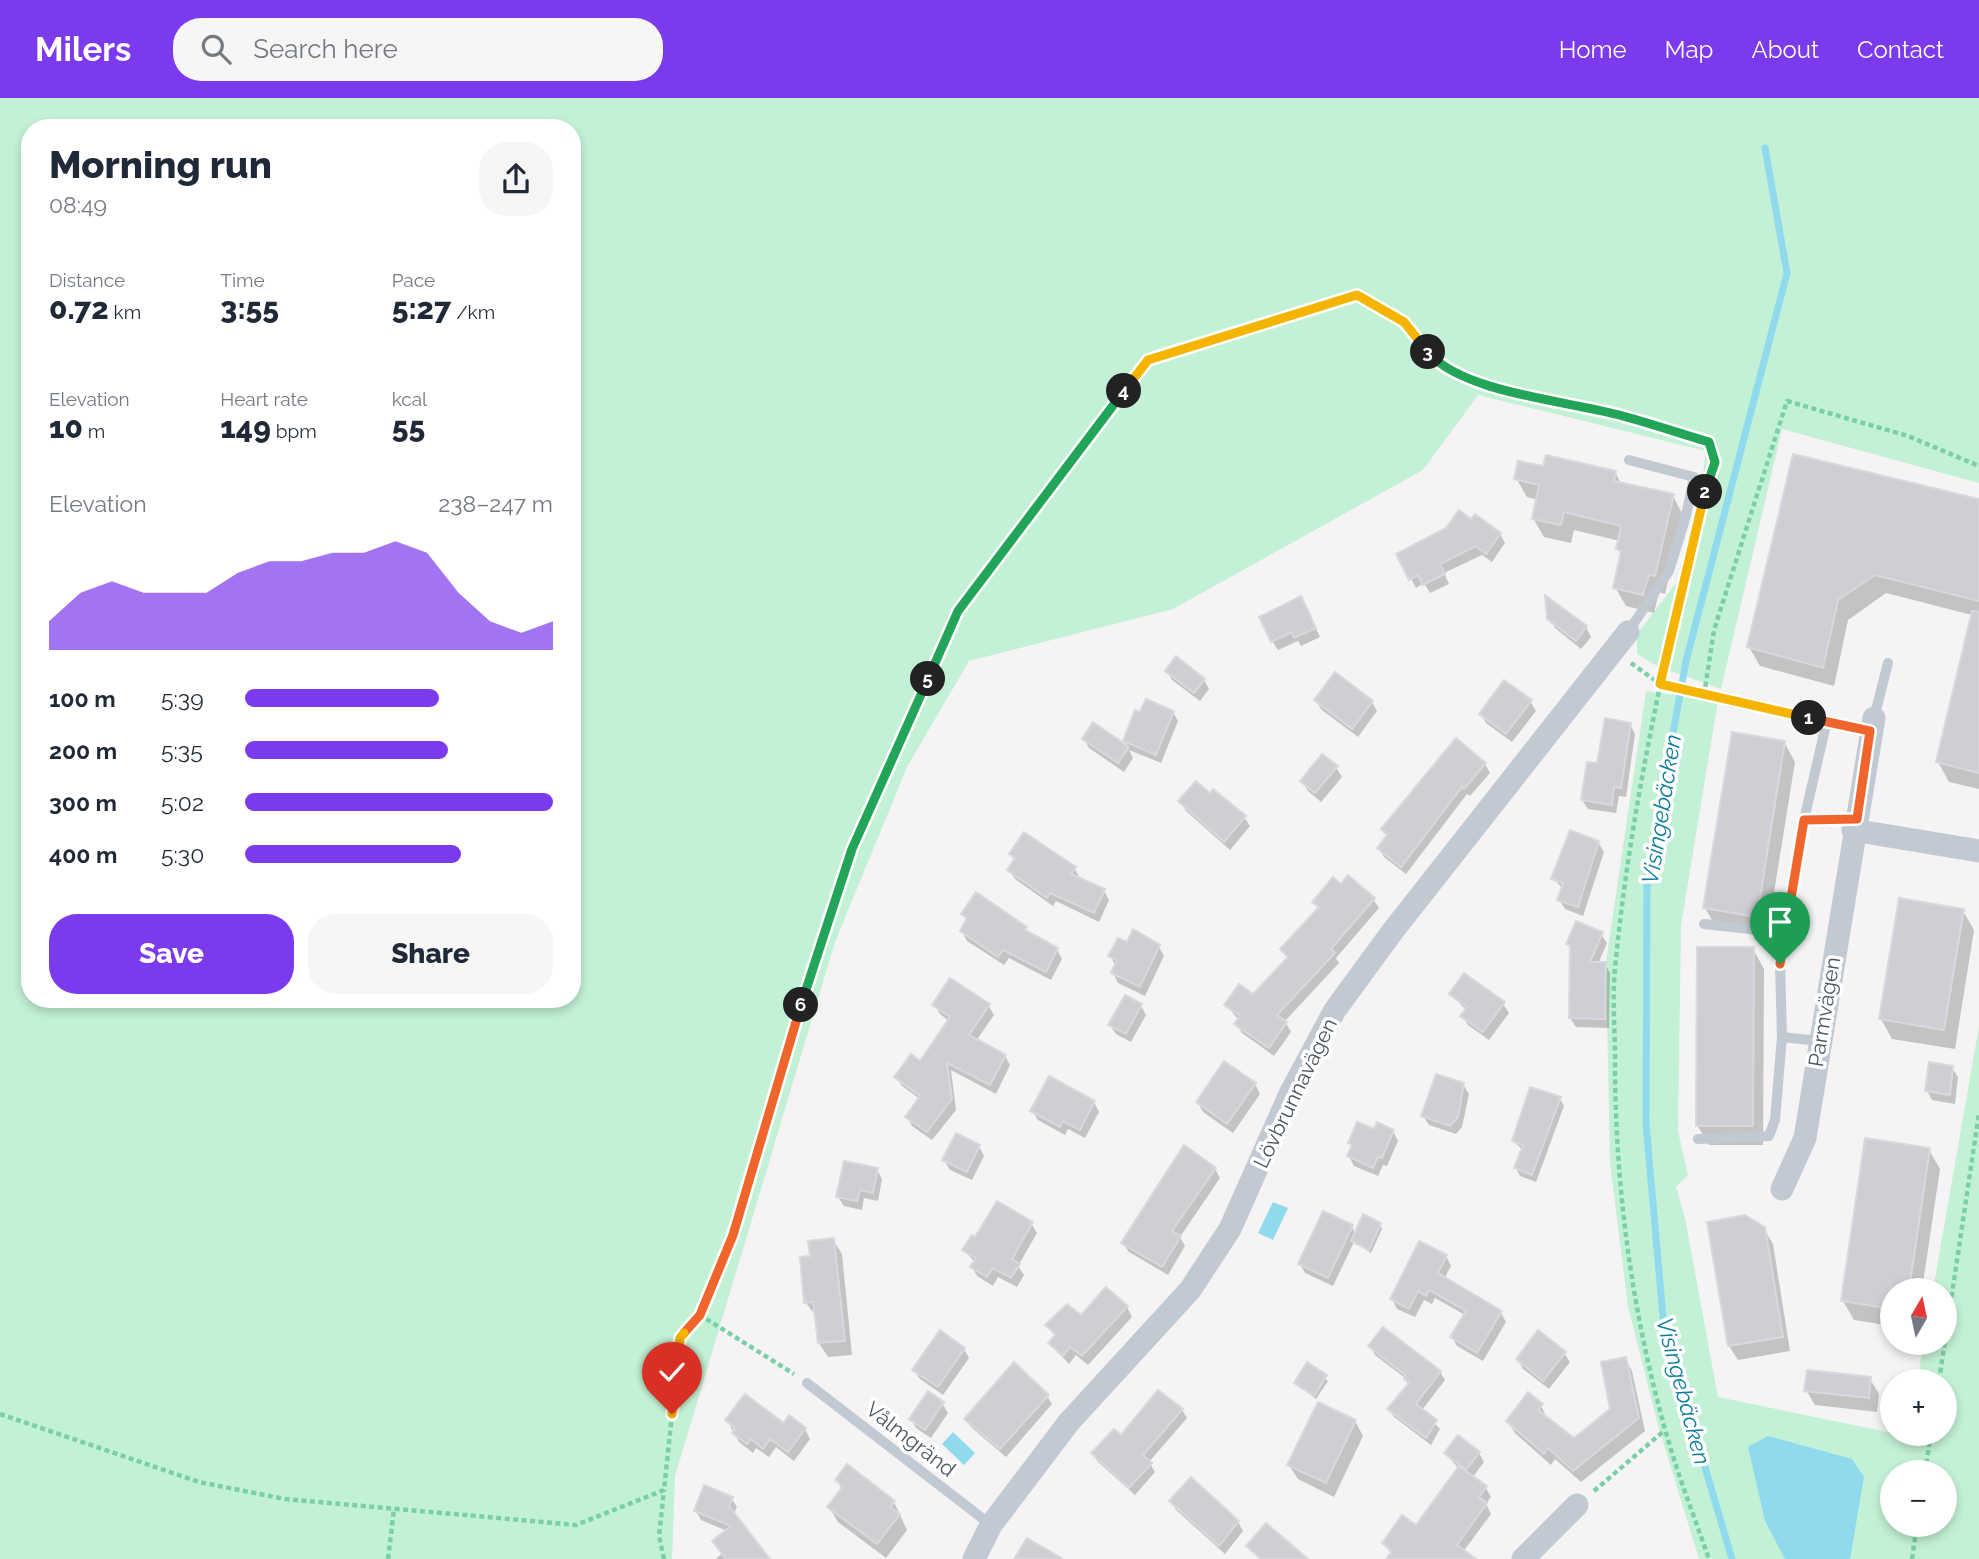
<!DOCTYPE html>
<meta charset="utf-8">
<style>
:root{--surface:#fff;--page:#f6f6f7;--text:#1f2937;--muted:#747a83;--accent:#7c3aed}
body{margin:0;font-family:Raleway,sans-serif;background:var(--page);color:var(--text);height:100vh;display:flex;flex-direction:column;font-size:26px;white-space:nowrap}
*{box-sizing:border-box;margin:0}
p{font-size:23px;color:var(--muted)}
.icon{flex:none;width:38px;height:38px;fill:none;stroke:currentColor;stroke-width:2;stroke-linecap:round;stroke-linejoin:round}
.map{position:relative;flex:1;overflow:hidden}
.side{position:absolute;left:21px;top:21px;width:560px;height:889px;display:flex;flex-direction:column;background:var(--surface);border-radius:28px;box-shadow:0 4px 10px #0003}
.side>*{flex:none}
.needle{width:46px;rotate:9deg}
.tools{position:absolute;left:1880px;top:1180px;display:grid;gap:14px}
.tools a{display:grid;place-items:center;width:77px;height:77px;border-radius:50%;background:var(--surface);box-shadow:0 4px 10px #0003;font-size:35px}
.pin{position:absolute;display:grid;place-items:center;width:60px;height:60px;color:#fff;margin:-72px -30px;border-radius:50% 50% 50% 0;rotate:-45deg;box-shadow:0 0 7px #0007}
.pin .icon{rotate:45deg}
.km{position:absolute;width:35px;height:35px;margin:-18px;border-radius:50%;background:#222;color:#fff;font-size:19px;line-height:35px;text-align:center}
.round{display:grid;place-items:center;flex:none;width:74px;height:74px;border-radius:28px;background:var(--page)}
.headline{display:flex;align-items:center;justify-content:space-between;height:119px;padding:0 28px}
h1{font-size:38px;font-weight:800;line-height:52px}
.metrics{display:grid;grid-template-columns:repeat(3,1fr);gap:10px;height:119px;padding:7px 28px}
.metrics div{display:grid;align-content:center}
.metrics b{font-size:30px;font-weight:800}
.metrics small{font-size:19px;font-weight:400}
.metrics p{font-size:19px}
.chart{height:196px;padding:14px 28px}
.chart p{display:flex;justify-content:space-between}
.chart svg{width:100%;height:126px;margin-top:7px;fill:var(--accent);opacity:.7}
.cta{display:flex;gap:14px;margin-top:auto;padding:14px 28px}
.cta a{flex:1;height:80px;border-radius:28px;background:var(--accent);color:#fff;font-size:28px;font-weight:800;line-height:80px;text-align:center}
.cta a+a{background:var(--page);color:var(--text)}
ul{padding:0 28px;list-style:none;font-size:23px}
li{display:grid;grid-template-columns:112px 84px 1fr;align-items:center;height:52px}
li i{height:18px;border-radius:9px;background:var(--accent)}
header{display:flex;align-items:center;gap:42px;box-sizing:border-box;height:98px;padding:0 35px;background:var(--accent);color:#fff}
header strong{font-size:33px}
nav{display:flex;gap:38px;margin-inline-start:auto;font-size:24px}
.search{width:490px;height:63px;background:var(--page);display:flex;align-items:center;gap:18px;box-sizing:border-box;padding:0 24px;border-radius:28px;color:var(--muted);font-size:26px}
.map>svg:first-child{display:block}
</style>
<header>
<strong>Milers</strong>
<div class="search"><svg class="icon" aria-label="search" viewBox="0 0 24 24"><circle cx="10" cy="10" r="6"/><path d="M15 15l6 6"/></svg>Search here</div>
<nav><a>Home</a><a>Map</a><a>About</a><a>Contact</a></nav>
</header>
<div class="map">
<svg width="1979" height="1461" viewBox="0 0 1979 1461">
<rect width="100%" height="100%" fill="#f5f3f3"/>
<path fill="#c3f1d5" fill-rule="evenodd" d="M0,0H1979V385L1782,331L1721,591L1657,568L1637,556V536L1676,485L1702,384L1706,353L1478,297L1423,372L1173,511L969,563L907,669L835,844L675,1378L672,1461H0ZM30,30H572V901H30Z
M1646,593L1718,603L1681,827L1678,1033L1688,1077L1676,1089L1685,1120L1718,1299L1907,1338L1908,1335H1944V1283H1917L1924,1244H1944V1192H1933L1979,928V1461H1699L1658,1327L1628,1209L1610,1065L1606,864ZM1892,1374H1944V1426H1892Z"/>
<path fill="#90daee" d="M1273,1104L1288,1110L1273,1142L1258,1135Z
M953,1334L975,1355L964,1367L942,1346Z
M1768,1338L1852,1361L1864,1379L1850,1461H1785L1765,1423L1748,1349Z"/>
<path fill="#0003" d="M1545,370L1615,374L1622,387L1673,398L1683,417L1665,496L1659,494L1654,515L1626,508L1615,489L1622,458L1618,451L1620,443L1574,432L1571,445L1544,439L1533,420L1538,402L1527,399L1516,380Z
M1979,403V691L1949,684L1938,664L1972,517L1886,495L1848,522L1834,588L1760,568L1749,549Z
M1472,423L1500,436L1505,445L1492,464L1482,457L1444,475L1449,486L1430,495L1424,485L1416,490L1411,481Z
M1306,510L1320,539L1301,548L1298,543L1278,552L1272,543Z
M1549,520L1586,529L1591,539L1581,551L1555,530Z
M1167,573L1204,582L1209,591L1200,603L1172,582Z
M1316,603L1372,604L1377,613L1358,639L1322,612Z
M1530,603L1536,613L1512,644L1486,625L1481,616Z
M1173,614L1178,623L1161,665L1129,652L1133,660L1124,674L1089,650L1084,641L1094,626L1129,651L1125,643Z
M1630,626L1635,636L1626,699L1619,698L1616,715L1588,711L1582,702L1598,667Z
M1784,644L1795,664L1767,838L1716,829L1705,810Z
M1485,666L1490,675L1470,698L1467,696L1406,776L1384,759L1379,750L1388,740L1383,732Z
M1336,669L1342,679L1321,704L1308,693L1302,683Z
M1181,704L1244,719L1250,728L1230,752L1186,713Z
M1598,744L1604,754L1583,818L1565,811L1559,802L1563,791L1553,780Z
M1011,756L1074,770L1080,780L1104,793L1109,802L1099,824L1056,803L1053,808L1015,781L1009,772L1015,763Z
M1373,801L1379,810L1336,860L1339,865L1285,923L1291,934L1274,958L1242,935L1236,926L1239,922L1226,907L1254,898L1288,861L1282,851L1319,812L1314,804Z
M1963,813L1974,832L1955,951L1892,941L1881,921Z
M963,816L1026,830L1029,837L1057,851L1062,861L1051,882L1009,860L1004,867L967,843L962,833L967,823Z
M1601,836L1607,845L1598,866H1605L1610,875L1609,930L1576,929L1570,920L1572,851L1568,846Z
M1127,846L1159,849L1164,858L1145,898L1118,885L1113,875L1116,868L1110,858Z
M1753,851L1764,871L1763,1047H1709L1697,1027Z
M1451,896L1503,906L1509,915L1489,942L1468,927L1462,918L1466,912Z
M934,907H988L994,917L976,943L1005,958L1010,967L996,996L951,972L956,1012L932,1042L912,1028L907,1019L920,1001L902,988L896,979L921,965L949,923L940,916Z
M1141,908L1146,917L1131,944L1116,936L1110,927Z
M1952,970L1958,979L1955,1006L1932,1002L1927,993Z
M1255,986L1260,996L1233,1035L1203,1014L1198,1005Z
M1463,987L1469,996L1462,1029L1456,1036L1429,1027L1423,1018Z
M1560,1001L1564,1008L1536,1084L1520,1078L1516,1070L1523,1052L1513,1043Z
M1094,1004L1099,1014L1085,1040L1068,1031L1065,1037L1038,1022L1032,1013Z
M1393,1033L1398,1043L1387,1068L1383,1067L1378,1078L1354,1068L1349,1058L1352,1050L1350,1045L1375,1034Z
M979,1048L984,1058L972,1082L950,1072L944,1062Z
M1929,1052L1940,1071L1922,1192H1892V1228L1854,1222L1843,1203Z
M1215,1071L1220,1080L1180,1139L1185,1148L1168,1177L1129,1154L1123,1145Z
M877,1072L882,1081L878,1103L864,1100L862,1112L844,1108L838,1099Z
M1031,1125L1037,1135L1018,1168L1024,1177L1017,1189L998,1179L993,1188L977,1178L972,1169L975,1164L964,1152L976,1142Z
M1380,1127L1382,1131L1371,1155L1354,1144L1333,1188L1305,1175L1300,1166L1351,1128L1356,1136Z
M1764,1131L1773,1146L1790,1253L1738,1262L1729,1248Z
M833,1142L842,1156L852,1257L828,1259L819,1245L817,1219L806,1205L812,1159Z
M1446,1158L1451,1168L1444,1181L1501,1215L1506,1224L1483,1263L1457,1248L1452,1239L1465,1217L1435,1200L1432,1206L1424,1202L1415,1219L1397,1211L1392,1201Z
M1106,1191L1127,1209L1132,1219L1088,1267L1076,1257L1069,1266L1050,1246L1056,1239L1047,1228L1081,1220Z
M1370,1248L1440,1274L1445,1282L1422,1312L1440,1331L1431,1347L1394,1319L1389,1311L1409,1287L1405,1280L1375,1257Z
M964,1251L969,1260L943,1297L920,1281L914,1272Z
M1564,1255L1570,1264L1549,1291L1523,1271L1518,1262Z
M1625,1261L1632,1273L1645,1333L1581,1384L1555,1361L1551,1367L1515,1335L1508,1323L1541,1307L1547,1321L1574,1342L1612,1311Z
M1308,1267L1328,1283L1316,1301L1296,1285Z
M1870,1281L1879,1296L1877,1314L1815,1307L1806,1292Z
M1047,1298L1052,1306L1006,1359L971,1329L966,1321Z
M942,1305L948,1315L931,1340L916,1330L911,1321Z
M1182,1312L1187,1320L1149,1364L1155,1374L1135,1397L1098,1364L1093,1356Z
M727,1322L805,1331L810,1341L794,1363L776,1349L769,1359L756,1350L753,1355L739,1344Z
M1355,1323L1363,1338L1334,1399L1298,1381L1289,1367Z
M1479,1355L1484,1364L1472,1380L1486,1390L1491,1399L1486,1406L1491,1416L1463,1454L1470,1461H1390L1392,1457L1384,1445L1416,1430L1459,1371L1446,1356Z
M837,1382L894,1404L907,1432L886,1460L838,1424L829,1409L842,1392Z
M731,1400L737,1409L733,1417L768,1461H716L722,1455L727,1433L701,1422L696,1413Z
M1171,1403L1238,1424L1243,1433L1225,1456L1176,1412Z"/>
<g fill="none" stroke-linecap="round" stroke-linejoin="round">
<path stroke="#90daee" stroke-width="7" d="M1732,1461L1664,1230L1646,1026L1647,780L1686,563L1787,175L1765,50"/>
</g>
<path fill="#cdcfd5" stroke="#d7d9de" stroke-width="2" d="M1793,356L1979,401V503L1875,477L1838,502L1823,570L1747,549Z
M1546,357L1616,373L1614,383L1674,396L1655,478L1649,477L1643,497L1613,490L1621,453L1616,451L1621,428L1564,414L1561,427L1532,421L1539,387L1514,381L1518,363L1543,368Z
M1459,412L1471,421L1475,416L1501,435L1486,456L1476,448L1440,466L1445,476L1423,487L1418,477L1409,482L1396,456L1446,430Z
M1545,497L1587,528L1576,543L1547,521Z
M1301,498L1316,530L1294,540L1292,534L1271,544L1259,519Z
M1972,513L1979,514V675L1936,664Z
M1176,558L1205,581L1194,595L1165,573Z
M1335,574L1373,603L1352,631L1314,602Z
M1504,582L1532,602L1506,636L1479,616Z
M1146,601L1174,613L1156,657L1123,643L1135,612L1140,614Z
M1605,620L1631,625L1621,690L1614,689L1612,707L1581,702L1587,664L1597,665Z
M1093,624L1129,649L1118,665L1082,641Z
M1732,634L1785,643L1757,819L1703,810Z
M1456,640L1486,665L1464,691L1462,689L1401,769L1377,750L1387,737L1381,731Z
M1322,656L1338,668L1315,695L1300,683Z
M1196,683L1210,695L1213,691L1246,718L1224,744L1178,703Z
M1570,732L1599,743L1578,809L1557,802L1563,785L1551,781Z
M1024,734L1076,769L1071,776L1105,791L1094,815L1050,795L1047,800L1007,772L1015,760L1009,756Z
M1348,777L1375,800L1331,851L1335,855L1277,917L1287,924L1269,950L1234,926L1240,918L1224,907L1239,886L1253,896L1288,859L1280,851L1319,809L1312,804L1333,779L1341,786Z
M976,794L1027,829L1025,832L1058,850L1046,874L1003,852L998,859L960,833L967,820L961,816Z
M1899,800L1964,811L1944,932L1879,921Z
M1576,823L1603,834L1590,864H1606L1605,921L1569,920L1570,847L1566,846Z
M1133,831L1160,847L1140,889L1111,875L1117,862L1108,858L1118,840L1127,844Z
M1697,849H1754L1753,1028H1696Z
M1464,875L1505,904L1483,934L1460,918L1467,909L1449,896Z
M950,880L990,906L969,937L1006,957L990,987L947,965L952,1001L927,1034L905,1019L920,998L894,979L911,956L920,963L950,919L932,907Z
M1125,897L1142,906L1126,936L1108,927Z
M1224,963L1256,985L1227,1026L1196,1004Z
M1929,964L1953,968L1950,997L1925,993Z
M1436,976L1464,985L1458,1019L1450,1028L1421,1018Z
M1049,978L1095,1003L1080,1032L1063,1023L1060,1029L1030,1013Z
M1530,989L1561,999L1532,1077L1514,1070L1523,1047L1512,1043Z
M1357,1024L1374,1031L1377,1024L1394,1032L1382,1060L1378,1059L1373,1070L1347,1058L1352,1047L1348,1045Z
M956,1035L980,1047L967,1074L942,1062Z
M1865,1040L1930,1050L1909,1192H1892V1211L1841,1203Z
M1184,1047L1216,1070L1172,1133L1181,1138L1162,1169L1121,1145Z
M844,1063L878,1070L873,1095L860,1092L857,1103L836,1099Z
M997,1103L1033,1124L1012,1161L1020,1166L1011,1180L993,1170L987,1179L970,1169L976,1160L962,1152L972,1137L975,1139Z
M1323,1113L1353,1127L1328,1180L1298,1166Z
M1363,1116L1381,1125L1369,1152L1351,1143Z
M1745,1117L1765,1129L1783,1239L1728,1248L1707,1124Z
M834,1140L845,1243L818,1245L813,1204L804,1205L800,1159L810,1158L808,1143Z
M1419,1143L1447,1157L1438,1175L1502,1213L1477,1255L1450,1239L1466,1213L1429,1192L1426,1198L1418,1193L1409,1211L1390,1201Z
M1106,1189L1128,1208L1082,1258L1070,1249L1063,1258L1048,1245L1056,1236L1045,1227L1067,1206L1081,1217Z
M1383,1229L1441,1273L1416,1306L1437,1322L1426,1340L1387,1311L1409,1285L1404,1281L1406,1278L1368,1248Z
M940,1232L965,1250L938,1289L912,1272Z
M1538,1232L1566,1254L1543,1283L1516,1261Z
M1626,1259L1639,1320L1573,1373L1548,1350L1544,1356L1506,1323L1528,1294L1543,1306L1538,1312L1574,1340L1610,1311L1601,1264Z
M1014,1264L1049,1297L1000,1351L964,1321Z
M1307,1264L1327,1277L1314,1298L1294,1285Z
M1807,1272L1871,1279L1869,1300L1804,1293Z
M1158,1292L1183,1311L1143,1357L1152,1365L1129,1390L1091,1355L1114,1331L1121,1337Z
M928,1293L944,1304L925,1332L909,1321Z
M745,1296L784,1325L789,1317L806,1330L788,1354L770,1341L763,1351L751,1341L747,1346L732,1335L735,1330L725,1322Z
M1318,1304L1356,1322L1326,1385L1287,1367Z
M1458,1337L1480,1354L1466,1372L1444,1355Z
M847,1366L895,1403L890,1409L900,1416L877,1446L827,1409L843,1388L835,1382Z
M1459,1368L1487,1388L1479,1399L1487,1405L1457,1447L1476,1461H1386L1392,1453L1382,1445L1402,1417L1416,1427Z
M1191,1379L1239,1423L1219,1448L1169,1403Z
M704,1387L733,1399L729,1408L770,1461H726L712,1443L731,1428L694,1413Z
M1266,1425L1308,1461H1261L1246,1448Z
M1027,1440L1063,1461H1014Z"/>
<g fill="none" stroke-linecap="round" stroke-linejoin="round">
<path stroke="#7ad0a6" stroke-width="4.5" stroke-dasharray="5 3.5" stroke-linecap="butt" d="M1682,486C1654,612 1627,741 1615,871C1612,900 1615,931 1615,961C1615,1086 1631,1210 1665,1331C1677,1375 1694,1418 1709,1461
M1631,565L1660,586L1815,621
M1704,597L1714,532L1787,303L1908,338L1979,368
M700,1217L733,1137L776,987L852,751L958,513L1148,262L1357,197L1403,224L1437,265L1500,292L1615,316L1709,344L1715,364L1711,376
M1939,1283L1979,1015
M0,1316L199,1384L285,1401L576,1427L664,1392L680,1240L700,1217L794,1276
M1925,1374L1931,1335
M1594,1393L1665,1332
M388,1461L394,1411
M664,1461L659,1438L664,1392
M1912,1461L1917,1426"/>
<path stroke="#c1cad2" stroke-width="10" d="M1628,534L1669,473L1686,418L1694,379L1629,362
M1874,620L1888,565
M1804,722L1857,721
M1704,826L1785,835
M1782,939L1819,943
M1698,1041L1769,1038L1775,1022L1782,939L1780,866L1804,722L1825,631
M807,1285L991,1427"/>
<path stroke="#c1cad2" stroke-width="23" d="M1853,732L1979,753
M1782,1091L1805,1040L1874,620
M974,1461L991,1427L1069,1324L1190,1192L1230,1131L1290,996L1335,912L1392,834L1628,534
M1523,1461L1577,1407"/>
</g>
<g fill="none" stroke-linecap="round" stroke-linejoin="round">
<defs>
<path id="split-1" d="M1780,866L1804,722L1857,721L1870,633L1809,620"/>
<path id="split-2" d="M1705,394L1660,586L1809,620"/>
<path id="split-3" d="M1428,254C1461,294 1566,303 1615,316C1647,324 1678,335 1709,344L1715,364L1705,394"/>
<path id="split-4" d="M1124,293L1148,262L1357,197L1404,224L1428,254"/>
<path id="split-5" d="M928,581L958,513L1124,293"/>
<path id="split-6" d="M801,907L852,751L928,581"/>
<path id="split-7" d="M684,1235L700,1217L733,1137L801,907"/>
<path id="split-8" d="M672,1316L680,1240L684,1235"/>
</defs>
<use href="#split-1" stroke="#fff" stroke-width="14"/>
<use href="#split-2" stroke="#fff" stroke-width="14"/>
<use href="#split-3" stroke="#fff" stroke-width="14"/>
<use href="#split-4" stroke="#fff" stroke-width="14"/>
<use href="#split-5" stroke="#fff" stroke-width="14"/>
<use href="#split-6" stroke="#fff" stroke-width="14"/>
<use href="#split-7" stroke="#fff" stroke-width="14"/>
<use href="#split-8" stroke="#fff" stroke-width="14"/>
<use href="#split-1" stroke="#f0652b" stroke-width="9"/>
<use href="#split-2" stroke="#f5b400" stroke-width="9"/>
<use href="#split-3" stroke="#22a559" stroke-width="9"/>
<use href="#split-4" stroke="#f5b400" stroke-width="9"/>
<use href="#split-5" stroke="#22a559" stroke-width="9"/>
<use href="#split-6" stroke="#22a559" stroke-width="9"/>
<use href="#split-7" stroke="#f0652b" stroke-width="9"/>
<use href="#split-8" stroke="#f5b400" stroke-width="9"/>
</g>
<g text-anchor="middle" dominant-baseline="central" stroke-width="7" stroke-linejoin="round" paint-order="stroke">
<g font-size="21" fill="#4a5661" stroke="#fff">
<text transform="translate(1824 914) rotate(-81)">Parmvägen</text>
<text transform="translate(1295 995) rotate(-64)">Lövbrunnavägen</text>
<text transform="translate(911 1341) rotate(38)">Vålmgränd</text>
</g>
<g font-size="23" font-style="italic" fill="#0c7c9b" stroke="#fff">
<text transform="translate(1661 711) rotate(-81)">Visingebäcken</text>
<text transform="translate(1684 1293) rotate(75)">Visingebäcken</text>
</g>
</g>
</svg>
<div class="tools">
<a><svg class="needle" viewBox="-14 -14 28 28"><path d="M0-13l5 13h-10z" fill="#e53935"/><path d="M0 13l5-13h-10z" fill="#747a83"/></svg></a>
<a>+</a>
<a>−</a>
</div>
<div class="pin" style="left:1780px;top:866px;background:#1e9e55"><svg class="icon" aria-label="arrive" viewBox="0 0 24 24"><path d="M6 21V4h12l-3 4 3 4H6"/></svg></div>
<div class="pin" style="left:672px;top:1316px;background:#d93025"><svg class="icon" aria-label="check" viewBox="0 0 24 24"><path d="M5 12l5 5 9-10"/></svg></div>
<b class="km" style="left:1809px;top:620px">1</b>
<b class="km" style="left:1705px;top:394px">2</b>
<b class="km" style="left:1428px;top:254px">3</b>
<b class="km" style="left:1124px;top:293px">4</b>
<b class="km" style="left:928px;top:581px">5</b>
<b class="km" style="left:801px;top:907px">6</b>
<section class="side">
<div class="headline"><div><h1>Morning run</h1><p>08:49</p></div><a class="round"><svg class="icon" aria-label="share" viewBox="0 0 24 24"><path d="M12 15V3M7 8l5-5 5 5M5 13v7h14v-7"/></svg></a></div>
<div class="metrics">
<div><p>Distance</p><b>0.72<small> km</small></b></div>
<div><p>Time</p><b>3:55</b></div>
<div><p>Pace</p><b>5:27<small> /km</small></b></div>
</div>
<div class="metrics">
<div><p>Elevation</p><b>10<small> m</small></b></div>
<div><p>Heart rate</p><b>149<small> bpm</small></b></div>
<div><p>kcal</p><b>55</b></div>
</div>
<div class="chart"><p><span>Elevation</span>238–247 m</p>
<svg viewBox="0 0 160 44" preserveAspectRatio="none"><path d="M0 44V34L10 24L20 20L30 24L40 24L50 24L60 17L70 13L80 13L90 10L100 10L110 6L120 10L130 24L140 34L150 38L160 34V44z"/></svg>
</div>
<ul>
<li><b>100 m</b>5:39<i style="width:63%"></i></li>
<li><b>200 m</b>5:35<i style="width:66%"></i></li>
<li><b>300 m</b>5:02<i style="width:100%"></i></li>
<li><b>400 m</b>5:30<i style="width:70%"></i></li>
</ul>
<div class="cta"><a>Save</a><a>Share</a></div>
</section>
</div>
